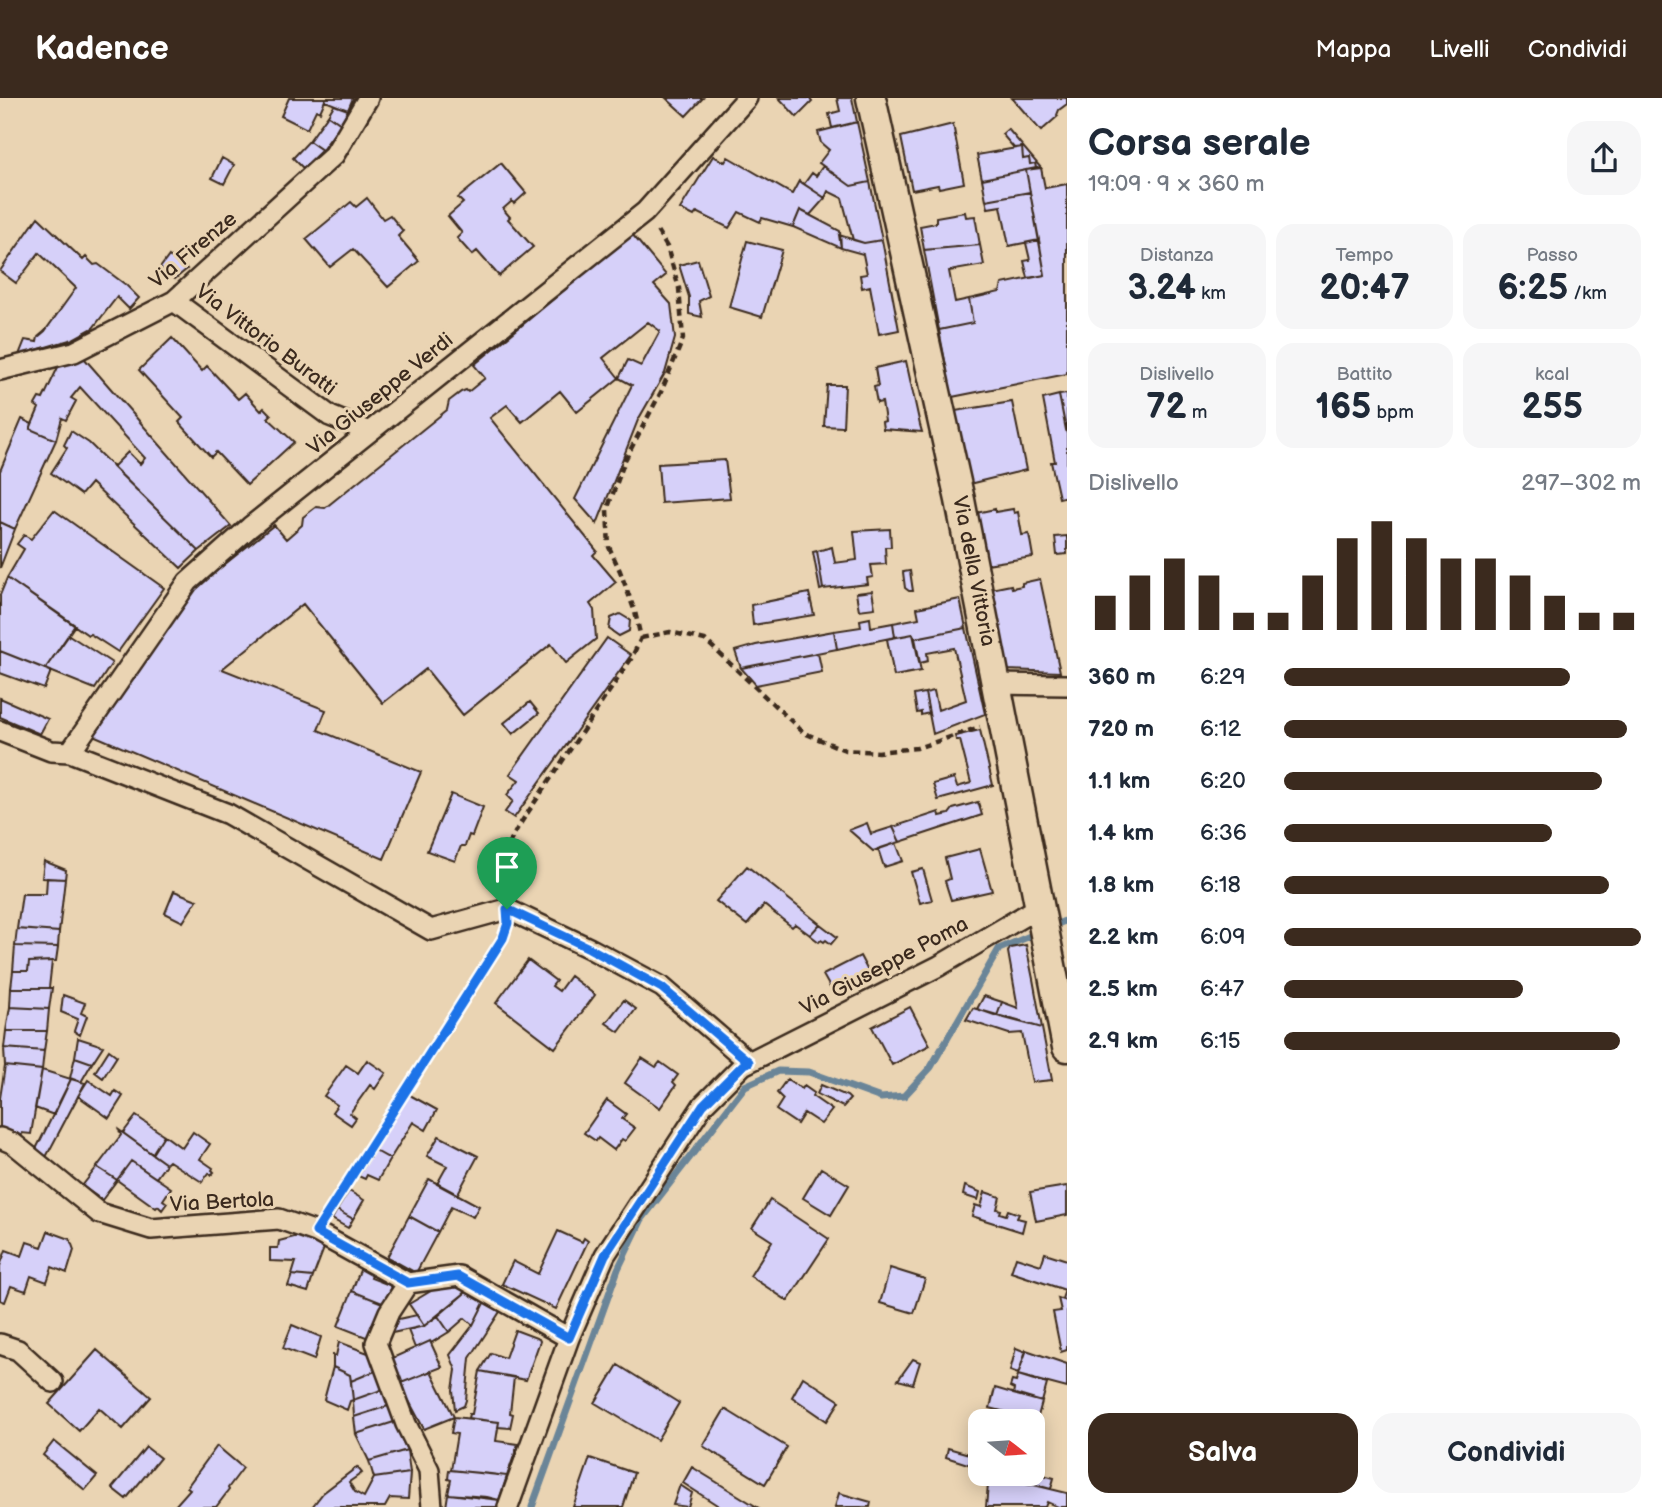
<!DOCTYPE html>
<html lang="it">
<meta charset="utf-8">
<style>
:root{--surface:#fff;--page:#f6f6f7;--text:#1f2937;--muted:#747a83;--accent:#3b2a1e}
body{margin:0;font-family:"Balsamiq Sans",sans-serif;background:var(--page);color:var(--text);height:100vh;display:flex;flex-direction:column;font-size:26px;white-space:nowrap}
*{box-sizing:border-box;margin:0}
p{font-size:23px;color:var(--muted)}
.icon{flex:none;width:38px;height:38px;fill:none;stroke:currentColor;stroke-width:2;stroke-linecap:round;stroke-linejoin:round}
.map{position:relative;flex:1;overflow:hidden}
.side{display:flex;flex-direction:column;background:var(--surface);width:595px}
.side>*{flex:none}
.needle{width:46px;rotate:107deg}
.controls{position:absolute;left:968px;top:1311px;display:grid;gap:14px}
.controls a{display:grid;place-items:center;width:77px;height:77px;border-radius:14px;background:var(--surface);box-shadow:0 4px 18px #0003;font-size:35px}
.pin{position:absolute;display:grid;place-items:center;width:60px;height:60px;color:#fff;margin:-72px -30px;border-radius:50% 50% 50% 0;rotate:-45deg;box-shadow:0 0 7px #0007}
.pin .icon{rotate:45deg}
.round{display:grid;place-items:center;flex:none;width:74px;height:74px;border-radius:21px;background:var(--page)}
.headline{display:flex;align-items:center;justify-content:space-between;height:119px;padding:0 21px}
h1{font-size:38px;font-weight:800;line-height:52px}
.figures{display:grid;grid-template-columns:repeat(3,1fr);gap:10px;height:119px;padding:7px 21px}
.figures div{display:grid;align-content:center;border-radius:18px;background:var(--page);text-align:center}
.figures b{font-size:35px;font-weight:800}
.figures small{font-size:19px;font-weight:400}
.figures p{font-size:19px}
.chart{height:196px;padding:14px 21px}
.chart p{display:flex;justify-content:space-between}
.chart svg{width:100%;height:126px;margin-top:7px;stroke:var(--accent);stroke-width:6}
.action{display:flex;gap:14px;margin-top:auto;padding:14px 21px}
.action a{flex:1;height:80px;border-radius:21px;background:var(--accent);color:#fff;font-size:28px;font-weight:800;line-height:80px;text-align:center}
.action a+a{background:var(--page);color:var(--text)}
ul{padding:0 21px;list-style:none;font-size:23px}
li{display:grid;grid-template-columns:112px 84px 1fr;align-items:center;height:52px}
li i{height:18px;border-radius:9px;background:var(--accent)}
header{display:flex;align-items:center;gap:42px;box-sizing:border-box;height:98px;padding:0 35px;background:var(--accent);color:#fff}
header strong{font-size:33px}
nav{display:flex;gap:38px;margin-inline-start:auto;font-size:24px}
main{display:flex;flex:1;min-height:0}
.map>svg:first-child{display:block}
</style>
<header>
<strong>Kadence</strong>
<nav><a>Mappa</a><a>Livelli</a><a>Condividi</a></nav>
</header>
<main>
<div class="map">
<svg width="1067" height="1409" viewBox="0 0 1067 1409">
<rect width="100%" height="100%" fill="#ead4b3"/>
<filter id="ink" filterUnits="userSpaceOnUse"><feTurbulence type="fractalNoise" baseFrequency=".0143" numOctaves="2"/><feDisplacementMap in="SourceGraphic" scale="14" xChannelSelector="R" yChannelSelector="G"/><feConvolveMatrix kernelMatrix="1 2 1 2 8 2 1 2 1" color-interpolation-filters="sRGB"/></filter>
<g filter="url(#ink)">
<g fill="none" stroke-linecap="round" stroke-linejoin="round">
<path stroke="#6b8598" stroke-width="7" d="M1048,830L1067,822
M532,1409L618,1171L642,1121L745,988L778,973L809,974L881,1000L904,998L931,969L999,851L1037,835"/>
</g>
<path fill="#d6d0f9" stroke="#3b2a1e" stroke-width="2" fill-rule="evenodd" d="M289,0H326L320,14L316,12L307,31L281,18Z
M326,0H353L348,12L325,3Z
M666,0H703L686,18Z
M779,0H809L812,4L797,19Z
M837,0H852L857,24L832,30L829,16L840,13Z
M1012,0H1067V6L1059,12L1057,17L1058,18L1041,33Z
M334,7L348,12L341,26L328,17Z
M328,17L341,26L322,52L309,43Z
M857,24L870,84L851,88L819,65L829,52L821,45L818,34Z
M953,26L964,85L939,90L938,87L912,92L901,39Z
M1008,31L1041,70H1036L1035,65L1030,66L1029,60L1023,61L1022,49L1014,50L1002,36Z
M309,43L322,52L303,70L293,60Z
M1022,49L1023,61L1029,60L1030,66L1035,65L1036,70L982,81L977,57Z
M713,58L725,64L728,59L792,96L799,83L825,100L810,117L800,112L793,129L762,120L760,124L739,114L729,130L697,114L694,118L680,111Z
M222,60L234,67L224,86L212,80Z
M501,65L526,95L514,106L512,103L503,111L510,119L508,121L533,149L499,178L477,153L472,157L457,140L462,135L448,118L463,105L458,100Z
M823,68L851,88L870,84L882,142L864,145L853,142L842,100L828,93L825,100L804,86L812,75L816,78Z
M1041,70L1045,90L1067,86V276L952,299L939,232L973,225L969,201L1000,194L1002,186L1045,177L1026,72Z
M1026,72L1030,94L986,102L982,81Z
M1030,94L1039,142L1009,148L1001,108L988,110L986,102Z
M367,100L383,121L390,117L403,133L398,138L419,163L388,189L353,151L330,169L306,141L351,104L356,109Z
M800,112L840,133L841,150L793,129Z
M965,114L966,119L975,118L980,147L924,152L920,128L936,125V119Z
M38,119L83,162L86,159L94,167L98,166L126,187L139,200L129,211L117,199L93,230L73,241L19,257L25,242L37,244L38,239L45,233L76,190L39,155L16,185L0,173Z
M632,136L666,177L654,187L671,206L675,240L665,275L638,322L597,426L575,401L632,287L619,280L577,314L560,293L522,324L507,307L490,320L597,453L593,457L616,484L590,506L594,512L596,541L566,565L551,546L463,617L426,571L383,605L303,506L222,571L326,612L318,632L421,674L384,761L93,637L185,498L274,427L286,441L302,427L303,419L316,409L325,410L447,312L449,303L461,294L466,292L468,294L485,280L474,267ZM648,224L660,233L641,268L628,262L619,280L603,260Z
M839,137L864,145L882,142L899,232L879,236L870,188L862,190L860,177L867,176L863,156L841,150Z
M1039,142L1045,177L1028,180L1024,163L1030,162L1026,145Z
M747,143L782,152L762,219L729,209Z
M980,147L984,167L949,173L955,204L969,201L973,225L939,232L924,152Z
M169,158L187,171L175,181L160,170Z
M698,162L709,198L699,203L702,219L689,216V199L679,167Z
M172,240L202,273L207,268L238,301L245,295L261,313L264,310L271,317L268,320L294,344L247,387L216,354L211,359L179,324L183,320L139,272Z
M84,260L231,428L199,453L113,369L128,354L140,366L145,360L80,289L71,300L76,303L66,322L62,320L56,342L30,331L39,310L35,307L39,300L43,301L59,267Z
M906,263L920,327L922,334L883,331L882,324L885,323L882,304L877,305L874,289L878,288L875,270Z
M827,287H845L843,329L824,328Z
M1067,296V332H1066L1059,297Z
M1059,297L1067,336V398L1059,400L1051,364H1055L1043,301Z
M1012,304L1026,372L969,386L955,313Z
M22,321L32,326L30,331L56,342L15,431L0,424V373Z
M71,333L89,345L199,453L181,470L91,385L81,397L51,375L67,350L64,347Z
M725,362L730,400L661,405L658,366Z
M995,411V414L1013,411L1014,415L1018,414L1022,437L1029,436L1033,459L986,466L976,415Z
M54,412L164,490L118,554L90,536L88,537L7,480L24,451L17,446L24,437L31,441Z
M0,424L15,431L0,470Z
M890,431L891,449H885L886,466L871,467L873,479L867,480L868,486L823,491L817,453L832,449L835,465L857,462L854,433Z
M1067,438V456L1057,457L1055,439Z
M817,453L823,491L820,492L813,454Z
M910,473L913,493H909L905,490L903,474Z
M7,480L75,527L45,571L0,553V497Z
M1040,481L1060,574L1008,572L991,491L1011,487L1012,490L1022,488V485Z
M872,493L875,510L859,512L856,495Z
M809,495L814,517L753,527L751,507Z
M960,501L966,530L915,540L913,536L895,539L893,525L919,520L917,510Z
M620,516L630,522L629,533L619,538L609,531L611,520Z
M870,520L871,529L893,525L895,539L837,551L834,533L861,529L860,522Z
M966,530L985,616L933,636L925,595L934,593L938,612L966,602L954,550L927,555L928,563L920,565L915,540Z
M834,533L837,551L741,570L735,553L756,547Z
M913,536L921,573L894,578L887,541Z
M69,537L112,565L95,591L45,571Z
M607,540L631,557L514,720L505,714L513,703L507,697L519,682L510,676Z
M0,553L51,573L44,591L0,575Z
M818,555L822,574L756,587L741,570Z
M925,595L929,615L921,617V614L917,615L914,597Z
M0,600L48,621L40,636L0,619Z
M530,604L539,615L513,636L504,625Z
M980,632L993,687L938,702L933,686L954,680L957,689L971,685L960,642H956L955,638Z
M451,696L483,709L472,738L469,737L465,748H461L455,763L427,753Z
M978,704L982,717L900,744L893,729L939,714L940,718L949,716L953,711Z
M867,725L871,736L893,729L900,744L873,753L849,732Z
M896,745L903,763L884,769L878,751Z
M980,751L992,793L951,802L945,783L950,781L945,760Z
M44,763L66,772L65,781L42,780Z
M747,768L820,826L810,837L795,826L792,829L764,807L747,827L716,803Z
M923,771L932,802L920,805L911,774Z
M47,780L65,781L59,834L17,831L22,796H46Z
M174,793L197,802L183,824L165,815Z
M820,826L837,839L831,846L826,842L824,844L821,842L819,844L810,837Z
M17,831L59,834L58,849L15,848Z
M1026,847L1033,881L1042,930L997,918L1002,904L1018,910L1008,854L1010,850Z
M15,848L58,849L56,863L29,864L28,873H13Z
M860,858L869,875L832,893L823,877Z
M528,862L556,883L552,888L559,893L570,878L595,897L555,950L496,905Z
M52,863L49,890H11L13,873H28L29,864Z
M11,890H52L49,911L10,909Z
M63,897L85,905L81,915L87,918L80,937L74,933L78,921L61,914Z
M984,898L1002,904L997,918L977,911Z
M624,902L636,911L619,934L606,925Z
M10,909L49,911L47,933H6Z
M910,909L930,947L892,967L872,929Z
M973,910L1042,930L1052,982L1032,984L1022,935L1009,936L966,922Z
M6,933H47L44,953L4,950Z
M78,940L103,948L92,965L75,959Z
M4,950L44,953L42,972L5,968Z
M109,952L117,958L103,980L95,974Z
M75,959L92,965L81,984L70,980Z
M642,960L656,969L660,964L678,977L673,984L676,987L660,1010L625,985Z
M367,962L386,975L375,991L370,987L350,1015L356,1020L351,1027L332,1014L337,1007L324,998L346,967L358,975Z
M5,968L42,972L31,1036L22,1035L21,1044L16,1040L17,1035L7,1033L0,1029V1000Z
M42,972L71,981L54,1017L35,1010Z
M71,981L85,985L45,1061L35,1053Z
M787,981L802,991L804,988L814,995L812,998L832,1012L821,1026L804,1015L797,1026L776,1012L783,1001L777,995Z
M88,982L112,998L115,993L123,998L109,1020L78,998Z
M821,987L847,998L850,1001L843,1009L817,996Z
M408,996L437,1012L426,1032L413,1024L390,1061L374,1052Z
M607,1002L626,1016L622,1021L635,1030L625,1043L622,1041L614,1052L598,1040L596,1043L584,1035Z
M136,1018L164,1037L152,1056L123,1035Z
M119,1032L166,1066L156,1080L131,1063L117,1082L97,1069L121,1037Z
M193,1034L210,1046L200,1061L213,1070L212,1072L214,1074L211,1077L209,1075L202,1084L169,1063L166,1066L152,1056L164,1037L182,1050Z
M439,1038L478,1058L457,1097L437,1086L447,1068L427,1058Z
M374,1052L390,1061L378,1082L367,1077L365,1081L358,1078Z
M131,1063L171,1090L163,1102L167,1105L162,1112L158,1108L156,1110L117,1082Z
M97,1069L117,1082L102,1102L82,1088Z
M821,1070L849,1087L831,1117L803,1100Z
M429,1081L479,1108L473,1119L451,1109L438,1134L409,1118Z
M965,1088L980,1094L978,1102L963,1097Z
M1067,1088V1117L1036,1123L1030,1094Z
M349,1093L364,1102L353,1121L337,1112Z
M985,1094L1000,1099L997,1111L1001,1112L1000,1115L1006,1117L1008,1112L1019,1116L1017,1120L1025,1122L1022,1134L972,1118L975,1107L981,1109Z
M770,1102L829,1141L788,1203L750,1178L772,1143L752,1130Z
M337,1112L353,1121L348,1130L332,1121Z
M409,1118L438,1134L416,1175L387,1159Z
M48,1133L70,1141L74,1152L67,1175L52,1169L47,1184L31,1178L26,1193L11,1188L5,1204L0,1202V1168L6,1152L22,1158L27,1144L42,1149Z
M558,1133L582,1144L584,1140L588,1143L556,1211L502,1186L513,1163L538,1176Z
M298,1138L326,1145L313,1179L292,1177L296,1164L270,1163V1150H278L279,1143Z
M1045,1155L1067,1162V1203L1062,1201L1065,1192L1011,1174L1016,1159L1041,1167Z
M362,1167L373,1174L371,1180L392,1188L385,1206L352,1193Z
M890,1170L925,1181L914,1215L880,1205Z
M292,1177L313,1179L308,1194L288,1188Z
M463,1185L471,1190L424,1228L409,1206L441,1187Z
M471,1190L487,1199L473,1227L465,1220L449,1234L438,1218Z
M352,1193L385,1206L371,1241L338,1228Z
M487,1199L503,1209L470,1260L466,1302L464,1308L455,1312L453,1292L456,1272L450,1257L473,1227Z
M1058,1200L1067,1203V1252L1061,1254L1053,1214L1061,1213Z
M417,1217L424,1228L383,1237L389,1223Z
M438,1218L449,1234L431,1245L430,1243L415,1250L408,1232L424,1228Z
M292,1227L321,1239L314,1262L283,1250Z
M515,1232L539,1241L540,1243L526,1282L480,1273L491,1255L505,1260Z
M430,1243L442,1269L396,1287L388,1262Z
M339,1244L376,1258L380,1271L351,1283L350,1277L333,1269V1257L336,1258Z
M1016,1250L1026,1254L1018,1276L1010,1273Z
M97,1252L151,1299L123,1331L99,1310L79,1333L49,1306Z
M1026,1252L1067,1266V1290L1018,1277Z
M913,1261L920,1264L913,1286L898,1282Z
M618,1267L679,1305L657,1342L595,1305Z
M333,1269L350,1277L353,1302L350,1303L347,1312L324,1302Z
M380,1271L387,1290L353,1302L351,1283Z
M431,1273L454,1319L424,1331L409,1303L402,1307L396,1287Z
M480,1273L514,1279L510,1315L513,1316L510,1330L498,1329L499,1324L468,1320L469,1316H472Z
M1018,1277L1047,1286L1042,1304L1013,1296L1014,1291L1010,1289L1012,1283L1016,1284Z
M803,1279L840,1303L827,1323L792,1299Z
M387,1290L391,1307L354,1319L353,1302Z
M995,1290L1042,1304L1037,1322L990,1310Z
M391,1307L394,1324L356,1336L354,1319Z
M725,1311L787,1349L765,1386L703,1348Z
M1007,1315L1033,1321L1032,1323H1005Z
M454,1319L499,1324L496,1343L518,1346L507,1378L451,1372L457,1336L451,1335Z
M394,1324L407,1352L369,1363L356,1336Z
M980,1334V1370L946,1359L948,1350L969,1356L972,1344L977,1345Z
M54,1343L97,1378L85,1392L43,1357Z
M217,1348L243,1370L228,1390L229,1392L216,1409H174L190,1391L187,1389Z
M146,1349L160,1360L126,1401L112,1390Z
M407,1352L410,1375L374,1380L369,1363Z
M590,1360L634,1375L623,1409H573Z
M357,1369L362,1375L349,1384L355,1394L364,1399L374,1380L410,1375L408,1401L390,1400L385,1409H312L323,1395Z
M692,1369L757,1409H720L714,1405L683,1385Z
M449,1372L491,1376L507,1378L499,1402L448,1396L451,1382L448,1381Z
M1032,1374L1054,1380L1051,1391L995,1376H1032Z
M989,1376L1067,1395V1409H1058L1047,1404L1045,1409H986Z
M680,1387L692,1395L688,1409L673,1407Z
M839,1395L871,1404L870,1409H835Z
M448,1396L487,1399L499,1402L497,1409H446Z"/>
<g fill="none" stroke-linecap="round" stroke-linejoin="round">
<defs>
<path id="street" d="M747,0L645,114L250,429L188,484L70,654L228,716L431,832L507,811L589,850L662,889L749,964
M174,203L330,318L369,334
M0,272L74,254L174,203L334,57L368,0
M997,586L1067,587
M0,633L51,653L70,654
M0,1040L14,1046L99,1115L151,1131L279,1121L316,1134L408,1185L459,1178L569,1240
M408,1185L389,1214L376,1245L406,1326L429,1372L432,1409
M0,1246L18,1252L53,1284
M508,1409L569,1240L605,1157L703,1007L743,967L939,868L1039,809"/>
<path id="secondary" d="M871,0L960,402L1067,949"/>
</defs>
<use href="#street" stroke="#3b2a1e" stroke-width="24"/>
<use href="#secondary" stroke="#3b2a1e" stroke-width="33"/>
<path stroke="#3b2a1e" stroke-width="4.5" stroke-dasharray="7 5" stroke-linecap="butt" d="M641,540L670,534L705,542L804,635L845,652L878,654L917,650L980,629
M507,793L504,755L518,729L631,561L641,540L635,514L620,473L609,449L607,412L625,362L661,294L683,241L679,190L667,149L656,131
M326,1118L491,859L505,833"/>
<use href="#street" stroke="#ead4b3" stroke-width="19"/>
<use href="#secondary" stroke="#ead4b3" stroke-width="28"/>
</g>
</g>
<g fill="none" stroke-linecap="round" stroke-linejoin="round" filter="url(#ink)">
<defs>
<path id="route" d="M507,811L589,850L662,890L749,964L743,967L703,1007L605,1157L569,1240L458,1178L408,1185L316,1134L503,840L508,825Z"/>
</defs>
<use href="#route" stroke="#fff" stroke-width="14"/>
<use href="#route" stroke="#1a73e8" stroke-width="9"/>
</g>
<g text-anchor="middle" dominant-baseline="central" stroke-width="6" stroke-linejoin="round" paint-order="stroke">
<g font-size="21" fill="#3b2a1e" stroke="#ead4b3">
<text transform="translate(193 152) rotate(-40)">Via Firenze</text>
<text transform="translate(266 242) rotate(37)">Via Vittorio Buratti</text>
<text transform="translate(380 296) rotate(-39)">Via Giuseppe Verdi</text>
<text transform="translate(974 473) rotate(79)">Via della Vittoria</text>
<text transform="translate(884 868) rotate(-28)">Via Giuseppe Poma</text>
<text transform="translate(222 1104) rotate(-3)">Via Bertola</text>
</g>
</g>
</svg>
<div class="controls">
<a><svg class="needle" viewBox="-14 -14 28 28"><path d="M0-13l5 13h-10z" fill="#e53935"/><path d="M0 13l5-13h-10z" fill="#747a83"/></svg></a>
</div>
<div class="pin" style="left:507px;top:811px;background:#1e9e55"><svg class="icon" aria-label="arrive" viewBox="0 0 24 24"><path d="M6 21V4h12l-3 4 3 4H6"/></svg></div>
</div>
<section class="side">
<div class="headline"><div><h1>Corsa serale</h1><p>19:09 · 9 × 360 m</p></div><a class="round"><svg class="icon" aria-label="share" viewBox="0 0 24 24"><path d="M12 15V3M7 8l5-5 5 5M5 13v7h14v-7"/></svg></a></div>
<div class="figures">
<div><p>Distanza</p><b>3.24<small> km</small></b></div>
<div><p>Tempo</p><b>20:47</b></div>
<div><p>Passo</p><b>6:25<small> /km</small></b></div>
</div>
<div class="figures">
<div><p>Dislivello</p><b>72<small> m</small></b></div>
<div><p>Battito</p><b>165<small> bpm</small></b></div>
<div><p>kcal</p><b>255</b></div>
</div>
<div class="chart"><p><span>Dislivello</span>297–302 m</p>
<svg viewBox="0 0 160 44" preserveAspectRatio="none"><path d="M5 44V32M15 44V25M25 44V19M35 44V25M45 44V38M55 44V38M65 44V25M75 44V12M85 44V6M95 44V12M105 44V19M115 44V19M125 44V25M135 44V32M145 44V38M155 44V38"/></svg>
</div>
<ul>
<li><b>360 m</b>6:29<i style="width:80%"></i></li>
<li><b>720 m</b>6:12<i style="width:96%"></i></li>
<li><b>1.1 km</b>6:20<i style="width:89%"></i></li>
<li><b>1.4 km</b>6:36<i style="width:75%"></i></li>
<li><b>1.8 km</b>6:18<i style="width:91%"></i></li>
<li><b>2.2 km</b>6:09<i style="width:100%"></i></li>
<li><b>2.5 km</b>6:47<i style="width:67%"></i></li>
<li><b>2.9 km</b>6:15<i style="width:94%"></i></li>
</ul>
<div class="action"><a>Salva</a><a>Condividi</a></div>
</section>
</main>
